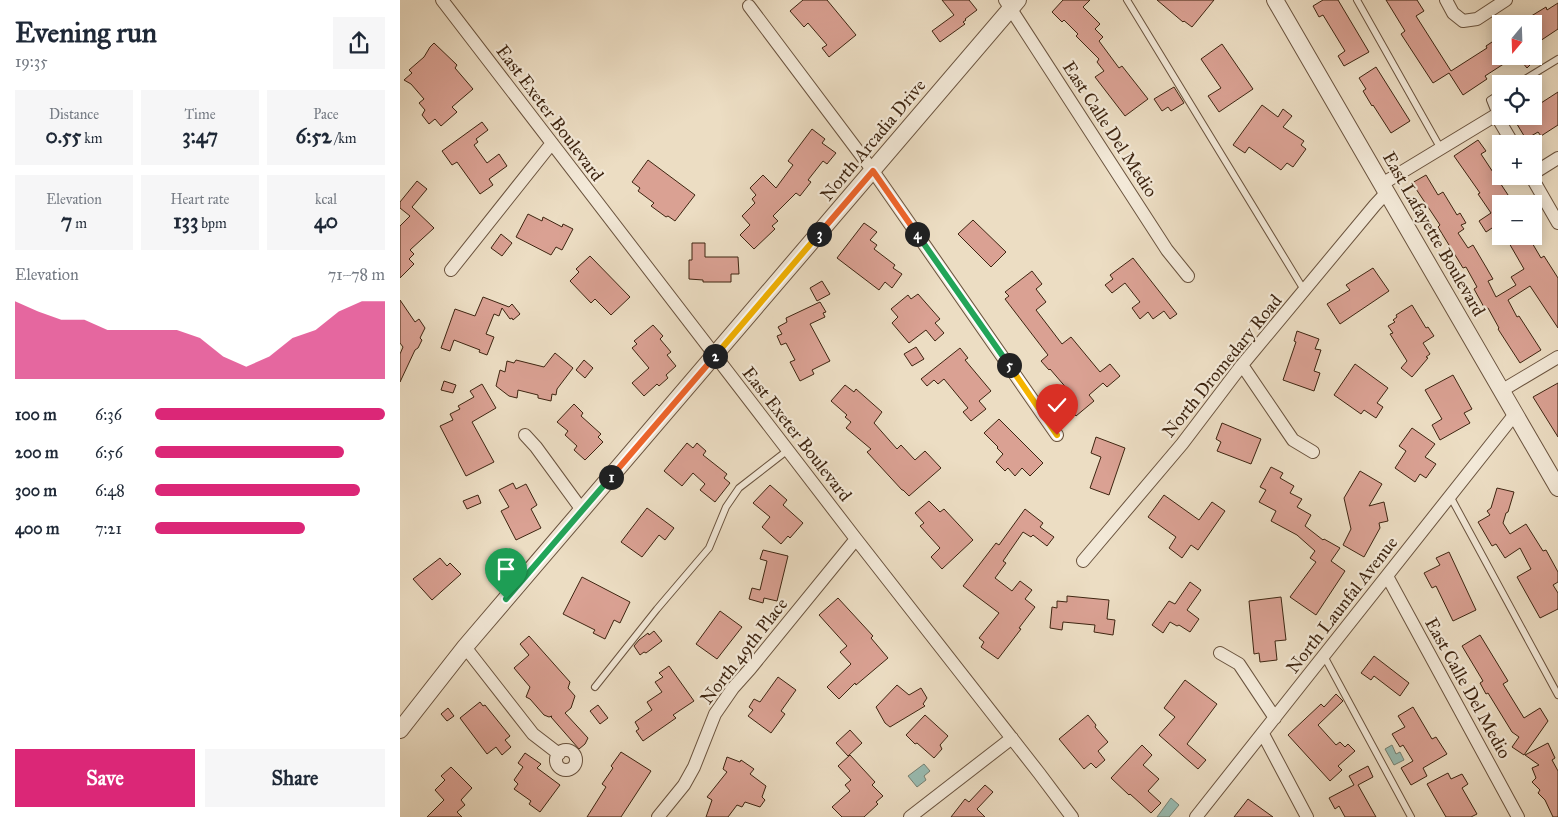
<!DOCTYPE html>
<meta charset="utf-8">
<style>
:root{--surface:#fff;--page:#f6f6f7;--text:#1f2937;--muted:#747a83;--accent:#db2777}
body{margin:0;font-family:"IM FELL Great Primer",serif;background:var(--page);color:var(--text);height:100vh;display:flex;flex-direction:column;font-size:19px;white-space:nowrap}
*{box-sizing:border-box;margin:0}
p{font-size:16px;color:var(--muted)}
.icon{flex:none;width:28px;height:28px;fill:none;stroke:currentColor;stroke-width:2;stroke-linecap:round;stroke-linejoin:round}
.map{position:relative;flex:1;overflow:hidden}
.side{display:flex;flex-direction:column;background:var(--surface);width:400px}
.side>*{flex:none}
.needle{width:32px;rotate:199deg}
.fabs{position:absolute;left:1092px;top:15px;display:grid;gap:10px}
.fabs a{display:grid;place-items:center;width:50px;height:50px;border-radius:0px;background:var(--surface);box-shadow:0 2px 12px #0003;font-size:25px}
.pin{position:absolute;display:grid;place-items:center;width:42px;height:42px;color:#fff;margin:-51px -21px;border-radius:50% 50% 50% 0;rotate:-45deg;box-shadow:0 0 5px #0007}
.pin .icon{rotate:45deg}
.km{position:absolute;width:25px;height:25px;margin:-12px;border-radius:50%;background:#222;color:#fff;font-size:14px;line-height:25px;text-align:center}
.round{display:grid;place-items:center;flex:none;width:52px;height:52px;border-radius:0px;background:var(--page)}
.headline{display:flex;align-items:center;justify-content:space-between;height:85px;padding:0 15px}
h1{font-size:28px;font-weight:800;line-height:38px}
.stats{display:grid;grid-template-columns:repeat(3,1fr);gap:8px;height:85px;padding:5px 15px}
.stats div{display:grid;align-content:center;border-radius:0px;background:var(--page);text-align:center}
.stats b{font-size:21px;font-weight:800}
.stats small{font-size:14px;font-weight:400}
.stats p{font-size:14px}
.chart{height:140px;padding:10px 15px}
.chart p{display:flex;justify-content:space-between}
.chart svg{width:100%;height:90px;margin-top:5px;fill:var(--accent);opacity:.7}
.cta{display:flex;gap:10px;margin-top:auto;padding:10px 15px}
.cta a{flex:1;height:58px;border-radius:0px;background:var(--accent);color:#fff;font-size:20px;font-weight:800;line-height:58px;text-align:center}
.cta a+a{background:var(--page);color:var(--text)}
ul{padding:0 15px;list-style:none;font-size:16px}
li{display:grid;grid-template-columns:80px 60px 1fr;align-items:center;height:38px}
li i{height:12px;border-radius:6px;background:var(--accent)}
main{display:flex;flex:1;min-height:0}
.map>svg:first-child{display:block}
</style>
<main>
<section class="side">
<div class="headline"><div><h1>Evening run</h1><p>19:35</p></div><a class="round"><svg class="icon" aria-label="share" viewBox="0 0 24 24"><path d="M12 15V3M7 8l5-5 5 5M5 13v7h14v-7"/></svg></a></div>
<div class="stats">
<div><p>Distance</p><b>0.55<small> km</small></b></div>
<div><p>Time</p><b>3:47</b></div>
<div><p>Pace</p><b>6:52<small> /km</small></b></div>
</div>
<div class="stats">
<div><p>Elevation</p><b>7<small> m</small></b></div>
<div><p>Heart rate</p><b>133<small> bpm</small></b></div>
<div><p>kcal</p><b>40</b></div>
</div>
<div class="chart"><p><span>Elevation</span>71–78 m</p>
<svg viewBox="0 0 160 44" preserveAspectRatio="none"><path d="M0 44V6L10 11L20 15L30 15L40 20L50 20L60 20L70 20L80 24L90 33L100 38L110 33L120 24L130 20L140 11L150 6L160 6V44z"/></svg>
</div>
<ul>
<li><b>100 m</b>6:36<i style="width:100%"></i></li>
<li><b>200 m</b>6:56<i style="width:82%"></i></li>
<li><b>300 m</b>6:48<i style="width:89%"></i></li>
<li><b>400 m</b>7:21<i style="width:65%"></i></li>
</ul>
<div class="cta"><a>Save</a><a>Share</a></div>
</section>
<div class="map">
<svg width="1158" height="817" viewBox="0 0 1158 817">
<rect width="100%" height="100%" fill="#ecddc3"/>
<filter id="stains"><feTurbulence type="fractalNoise" baseFrequency=".004" numOctaves="4"/><feColorMatrix values="0 0 0 0 .2 0 0 0 0 .09 0 0 0 0 .02 0 0 0 .5 -.17"/></filter>
<radialGradient id="worn" r=".72"><stop offset=".6" stop-color="#630" stop-opacity="0"/><stop offset="1" stop-color="#630" stop-opacity=".3"/></radialGradient>
<path fill="#99bcb2" stroke="#758072" d="M992,745L996,754L1000,752L1004,760L994,765L985,749Z
M524,764L530,771L524,776L526,780L517,787L508,776Z
M771,798L779,805L769,817H757Z"/>
<path fill="#daa193" stroke="#3e2511" d="M403,0H427L456,35L429,57L422,48L427,45L408,23L404,27L390,11Z
M542,0H569L577,10L565,19L566,20L563,22L565,24L540,42L532,31L554,15Z
M663,0H690L683,7L700,24L695,29L703,37L699,41L719,68L722,66L748,99L725,116L695,77L704,71L697,62L699,59L676,36L678,34L664,20L662,22L652,12Z
M757,0H814L792,27L784,21L783,22Z
M923,0H938L969,52L944,66L938,56L945,51L923,15L919,17L913,6Z
M986,0H1017L1024,11L1016,16L1051,71L1087,48L1086,46L1098,38L1101,43V56H1116L1085,76L1087,79L1063,95L1049,73L1033,83L1001,34L1005,31Z
M1158,3V29L1134,45V24H1131L1128,18L1146,7L1147,10Z
M34,43L57,65L55,68L73,89L52,107L57,112L41,126L35,119L29,124L22,115L25,110L19,103L24,99L11,84L4,80L12,73L9,70L24,57L30,47Z
M822,44L853,89L819,112L808,96L821,88L801,59Z
M1117,56H1129L1134,61L1127,68Z
M976,67L1010,121L991,133L973,105L972,106L963,91L966,89L959,78Z
M774,87L784,103L771,111L768,107L762,111L754,99Z
M1158,92V125L1141,136L1138,132L1126,139L1112,116H1134V105L1140,102L1141,103Z
M862,105L878,117L883,109L892,116L883,127L904,141L901,145L906,149L893,167L887,163L881,170L849,147L845,153L833,145Z
M82,122L88,130L76,139L78,142L74,145L87,163L99,154L107,166L89,179L93,185L80,194L57,162L52,165L42,151Z
M412,129L425,139L422,143L436,153L427,164L423,161L408,180L411,182L400,196L396,193L373,216L378,221L372,226L375,229L354,249L340,235L350,225L342,216L355,203L352,199L356,195L350,188L363,175L376,188L393,165L388,161Z
M1078,140L1086,151L1081,154L1114,204H1101V222L1086,232L1079,221L1091,213L1078,194L1080,193L1054,156Z
M248,160L295,195L275,221L268,216L266,217L251,206L254,203L238,191L240,188L232,182Z
M1026,175L1038,195L1043,192L1057,215L1060,213L1066,223L1061,225L1064,229L1058,233L1068,248L1073,245L1086,267L1093,279L1088,281L1096,297L1116,285L1111,277L1124,269L1105,236H1128L1141,258L1144,256L1158,278V328L1130,286L1108,300L1117,317L1119,316L1141,350L1120,363L1098,329L1099,328L1088,308L1085,309L1074,289L1077,287L1066,267L1063,268L1038,227L1040,225L1012,183Z
M17,181L27,189L12,207L34,228L10,250L14,254L9,259L14,264L0,278V226L10,216L0,208V202Z
M128,214L142,221L143,217L162,227L163,224L173,229L162,250L156,247L151,255L116,237Z
M573,220L606,252L591,267L558,234Z
M464,223L477,232L470,240L477,245L474,249L495,265L493,268L502,274L492,288L485,282L479,290L437,258Z
M101,234L112,243L102,256L91,248Z
M292,243H305V257H338L339,274H331V282H303V280L289,279V260H292Z
M190,256L230,297L211,315L195,299L191,303L170,281L179,272L176,269Z
M733,258L777,314L770,319L764,311L753,319L748,312L740,319L732,308L740,302L725,283L712,293L705,285L713,279L710,275Z
M973,268L989,291L940,324L927,304L950,290L946,285Z
M632,271L642,284L636,289L646,302L636,310L662,344L671,337L700,372L710,364L720,376L707,387L703,383L689,395L694,401L676,416L667,405L675,398L650,369L649,370L641,361L648,355L605,299L609,296L605,292Z
M422,281L430,294L417,301L410,288Z
M518,294L540,319L535,323L544,333L535,341L526,330L509,343L492,323L498,317L491,309L508,295L511,299Z
M83,297L109,307L112,304L120,314L113,320L112,318L110,319L102,308L99,316L94,314L86,334L94,337L87,355L79,352L80,350L54,340L50,351L41,348L55,309L75,316Z
M0,300L15,322L19,319L25,328L20,338L22,340L18,348L15,350L0,382V354L3,347L0,343Z
M420,302L426,312L423,313L425,317L410,324L430,361L412,370L414,374L400,381L390,362L395,360L386,343L381,345L377,336L382,334L378,327L387,322L386,318Z
M1012,305L1026,328L1028,327L1034,336L1023,343L1030,354L1026,357L1028,358L1012,377L1001,368L1007,361L990,334L993,333L988,326L995,322L993,320L997,317L996,315Z
M253,325L263,336L260,339L271,352L267,355L276,366L266,375L268,378L259,386L257,384L244,396L232,383L249,368L232,348L237,344L234,341Z
M897,331L919,339L915,349L921,350L914,371L920,373L914,391L883,380L896,342L894,341Z
M516,347L524,359L512,366L504,354Z
M560,348L568,358L565,360L591,391L579,401L586,409L571,421L563,412L568,408L544,379L538,384L534,380L527,386L521,379Z
M155,353L173,368L157,389L156,395L152,394L151,401L138,398V395L118,390L117,398L109,396L96,386L100,370L105,372L107,361L114,363L116,360L144,367Z
M184,360L193,368L185,378L176,370Z
M955,364L988,388L977,403L983,407L976,418L964,410L961,414L934,395Z
M1053,375L1072,409L1064,413L1070,423L1040,440L1032,425L1042,419L1025,390Z
M44,381L56,385L53,393L41,390Z
M1158,383V437L1133,397Z
M82,384L96,408L72,422L94,462L66,476L40,426L53,420L50,414L60,409L58,406L74,397L70,391Z
M445,385L454,392L456,389L482,412L474,423L497,449L501,445L515,460L525,451L541,468L509,496L503,490H502L467,452L471,449L446,428L451,422L445,417L447,415L431,401Z
M174,404L183,413L181,416L201,434L198,437L203,442L185,460L174,450L177,446L165,435L168,431L157,422Z
M599,419L643,463L630,476L622,468L615,476L608,468L605,471L596,462L603,454L597,448L598,447L584,433Z
M822,423L861,439L851,464L817,451L821,442L816,439Z
M1012,428L1035,444L1025,457L1036,464L1026,478L1020,474L1015,482L995,468L1006,451L999,446Z
M696,437L725,448L709,495L690,488L701,457L691,453Z
M287,443L293,448L297,443L306,451L303,455L327,474L324,478L330,483L315,502L300,490L305,484L293,473L282,486L264,471Z
M871,467L883,473L880,478L894,486L890,493L902,499L897,507L911,515L905,526L923,540L924,539L940,548L931,561L945,571L916,615L890,597L916,562L910,558L915,551L897,535L871,521L876,511L859,502L866,490L860,487Z
M960,471L982,484L969,506L984,502L988,521L979,523L980,528L964,557L943,545L951,529L944,498Z
M113,483L116,489L126,484L137,505L131,509L141,528L116,540L101,511L109,507L99,490Z
M370,485L387,500L383,505L403,523L390,538L388,536L381,544L362,527L370,517L353,503Z
M1097,488L1114,492L1108,512L1106,513L1103,523L1110,534L1126,524L1143,551L1146,550L1158,572V582L1153,585L1158,593V609L1140,618L1117,577L1131,569L1120,548L1105,558L1096,544L1092,546L1078,522L1090,515L1087,511L1091,508Z
M78,495L81,503L67,509L63,501Z
M764,495L799,520L812,502L825,511L798,550L791,545L782,558L769,548L776,537L748,517Z
M529,501L540,512L544,509L573,540L542,569L531,557L540,548L520,526L524,523L515,513Z
M247,508L274,528L265,540L259,535L242,557L221,542Z
M625,509L643,523L640,527L654,537L647,546L633,535L631,537L623,532L603,561L606,563L595,578L612,591L620,581L632,590L625,599L635,607L619,628L621,629L598,659L581,647L584,642L579,638L599,613L563,586L596,543L599,545Z
M363,550L388,556L377,601L364,598L363,603L349,599L352,588L360,590L367,561L360,559Z
M1049,552L1076,610L1053,621L1036,586L1032,588L1024,573L1040,565L1036,558Z
M40,558L47,566L50,563L61,574L32,600L13,579Z
M182,577L230,602L220,623L214,620L205,639L193,633L195,630L163,614Z
M790,582L801,590L787,610L799,619L790,632L779,625L777,626L770,622L763,633L752,625L769,601L775,604Z
M667,596L709,600L707,619L715,620L713,635L694,632L695,625L663,622L662,630L650,628L652,607L657,608V601L667,602Z
M881,597L886,640L875,641L877,660L860,662L859,653L854,654L849,601Z
M438,598L473,636L471,638L488,658L456,685L455,683L439,699L427,687L451,664L440,652L447,646L419,615Z
M320,611L342,627L317,659L296,644Z
M254,631L262,641L246,653L244,652L240,655L234,646L239,640L248,633L249,635Z
M1080,635L1108,681L1103,684L1124,718L1140,708L1148,721L1124,755L1112,747L1119,737L1112,732L1088,693L1086,694L1080,683L1083,681L1062,646Z
M129,636L170,682L168,688L175,696L171,708L165,713L188,738L185,744L179,749L151,717L152,716L149,717L144,715L130,699L126,697L130,687L114,668L129,655L120,644Z
M974,656L1009,683L1000,696L974,676L971,680L961,673Z
M269,666L294,701L273,715L276,718L243,741L236,731L239,729L235,722L252,710L247,702L262,692L255,682L263,677L259,673Z
M378,677L396,690L381,711L385,714L371,733L348,716L353,710L349,707L354,699L360,702Z
M785,680L817,704L787,744L806,760L798,769L759,735L775,717L764,708Z
M497,685L509,695L521,688L527,698L523,704L525,706L490,727L485,723L476,707Z
M936,694L943,701L918,725L936,745L940,742L945,747L948,744L955,751L938,766L942,770L930,781L888,735L921,704L924,707Z
M80,702L83,706L85,705L110,736L105,740L111,747L102,755L96,747L87,754L60,718Z
M198,705L208,718L200,724L190,711Z
M1013,707L1032,739L1036,737L1047,754L1023,768L1027,776L1011,785L1001,768L1013,761L1003,745L1000,747L992,734L1005,727L998,716Z
M48,708L54,716L47,721L41,714Z
M525,715L548,736L540,745L542,749L534,758L517,743L515,744L506,735Z
M688,715L696,725L695,727L708,742L698,751L705,760L696,768L691,763L684,769L659,739Z
M450,730L462,743L448,756L436,743Z
M1148,743L1155,758L1152,760L1158,771V817H1153L1145,800L1138,793L1140,790L1132,782L1136,778L1132,768L1139,765L1125,755Z
M742,745L752,755L743,765L759,779L748,791L761,803L751,813L730,794L729,795L711,778Z
M221,752L251,771L221,817H187L206,787L202,784L213,768L211,766Z
M125,753L141,764L137,768L160,785L140,812L129,804L131,801L114,789L118,784L114,780L123,767L118,763Z
M450,755L475,782L472,785L483,796L476,802L478,804L464,817H442L432,807L450,791L445,785L451,780L438,766Z
M327,757L340,762L341,760L354,769L350,774L366,786L362,797L365,800L360,807L345,802L342,807L337,805L328,817H306L312,800L307,797L327,772L323,769Z
M968,766L973,777L958,785L976,817H945L939,806L935,809L929,798L954,785L949,776Z
M51,767L72,788L61,800L65,805L57,812L62,817H27L44,800L35,790L45,780L41,776Z
M1048,773L1051,779L1062,774L1068,784L1062,788L1077,814L1071,817H1046L1027,784Z
M585,785L593,792L577,809L585,817H551L565,799L569,802Z
M848,799L873,817H834Z"/>
<g fill="none" stroke-linecap="round" stroke-linejoin="round">
<defs>
<path id="service" d="M727,0L901,285L906,290
M957,0L1041,149
M1117,84L1158,59
M1096,115L1090,100L1101,93
M1050,496L1158,695
M924,656L1011,817
M195,687L257,609L309,548L326,507L339,488L388,450"/>
<path id="minor" d="M42,0L456,539L639,773L672,817
M605,0L767,250L788,276
M1046,0L1053,13L1063,21L1077,19L1106,0
M349,6L473,171L657,435
M1134,173L1158,158
M1131,176L1158,223
M982,184L1096,115L1113,144
M51,270L152,143
M842,365L893,440L913,452
M1101,391L1158,357
M125,435L136,447L182,510
M683,561L782,444L842,365L975,205L987,192
M987,576L1118,817
M65,647L133,734L159,754
M820,653L839,664L875,718
M863,734L907,817
M156 760a10 10 0 1 1 20 0a10 10 0 1 1-20 0Z
M258,817L284,785L294,767L315,714L333,688L350,669L456,539
M510,817L612,738
M796,817L1115,414"/>
<path id="tertiary" d="M875,0L1158,488
M0,730L65,647L618,0"/>
</defs>
<use href="#service" stroke="#6a533e" stroke-width="8"/>
<use href="#minor" stroke="#6a533e" stroke-width="14"/>
<use href="#tertiary" stroke="#6a533e" stroke-width="18"/>
<use href="#service" stroke="#f3e9d8" stroke-width="6"/>
<use href="#minor" stroke="#f3e9d8" stroke-width="12"/>
<use href="#tertiary" stroke="#f3e9d8" stroke-width="16"/>
</g>
<g fill="none" stroke-linecap="round" stroke-linejoin="round">
<defs>
<path id="split-1" d="M106,599L211,477"/>
<path id="split-2" d="M211,477L315,356"/>
<path id="split-3" d="M315,356L419,234"/>
<path id="split-4" d="M419,234L473,171L517,234"/>
<path id="split-5" d="M517,234L609,365"/>
<path id="split-6" d="M609,365L657,435"/>
</defs>
<use href="#split-1" stroke="#fff" stroke-width="10"/>
<use href="#split-2" stroke="#fff" stroke-width="10"/>
<use href="#split-3" stroke="#fff" stroke-width="10"/>
<use href="#split-4" stroke="#fff" stroke-width="10"/>
<use href="#split-5" stroke="#fff" stroke-width="10"/>
<use href="#split-6" stroke="#fff" stroke-width="10"/>
<use href="#split-1" stroke="#22a559" stroke-width="6"/>
<use href="#split-2" stroke="#f0652b" stroke-width="6"/>
<use href="#split-3" stroke="#f5b400" stroke-width="6"/>
<use href="#split-4" stroke="#f0652b" stroke-width="6"/>
<use href="#split-5" stroke="#22a559" stroke-width="6"/>
<use href="#split-6" stroke="#f5b400" stroke-width="6"/>
</g>
<g text-anchor="middle" dominant-baseline="central" stroke-width="4.5" stroke-linejoin="round" paint-order="stroke">
<g font-size="18" fill="#3e2511" stroke="#f3e9d8">
<text transform="translate(150 113) rotate(53)">East Exeter Boulevard</text>
<text transform="translate(710 129) rotate(57)">East Calle Del Medio</text>
<text transform="translate(473 140) rotate(-50)">North Arcadia Drive</text>
<text transform="translate(1034 234) rotate(60)">East Lafayette Boulevard</text>
<text transform="translate(822 366) rotate(-51)">North Dromedary Road</text>
<text transform="translate(397 434) rotate(52)">East Exeter Boulevard</text>
<text transform="translate(942 605) rotate(-52)">North Launfal Avenue</text>
<text transform="translate(344 651) rotate(-52)">North 49th Place</text>
<text transform="translate(1068 688) rotate(61)">East Calle Del Medio</text>
</g>
</g>
<rect width="100%" height="100%" filter="url(#stains)"/>
<rect width="100%" height="100%" fill="url(#worn)"/>
</svg>
<div class="fabs">
<a><svg class="needle" viewBox="-14 -14 28 28"><path d="M0-13l5 13h-10z" fill="#e53935"/><path d="M0 13l5-13h-10z" fill="#747a83"/></svg></a>
<a><svg class="icon" aria-label="locate" viewBox="0 0 24 24"><circle cx="12" cy="12" r="6"/><path d="M12 2v4M12 18v4M2 12h4M18 12h4"/></svg></a>
<a>+</a>
<a>−</a>
</div>
<div class="pin" style="left:106px;top:599px;background:#1e9e55"><svg class="icon" aria-label="arrive" viewBox="0 0 24 24"><path d="M6 21V4h12l-3 4 3 4H6"/></svg></div>
<div class="pin" style="left:657px;top:435px;background:#d93025"><svg class="icon" aria-label="check" viewBox="0 0 24 24"><path d="M5 12l5 5 9-10"/></svg></div>
<b class="km" style="left:211px;top:477px">1</b>
<b class="km" style="left:315px;top:356px">2</b>
<b class="km" style="left:419px;top:234px">3</b>
<b class="km" style="left:517px;top:234px">4</b>
<b class="km" style="left:609px;top:365px">5</b>
</div>
</main>
